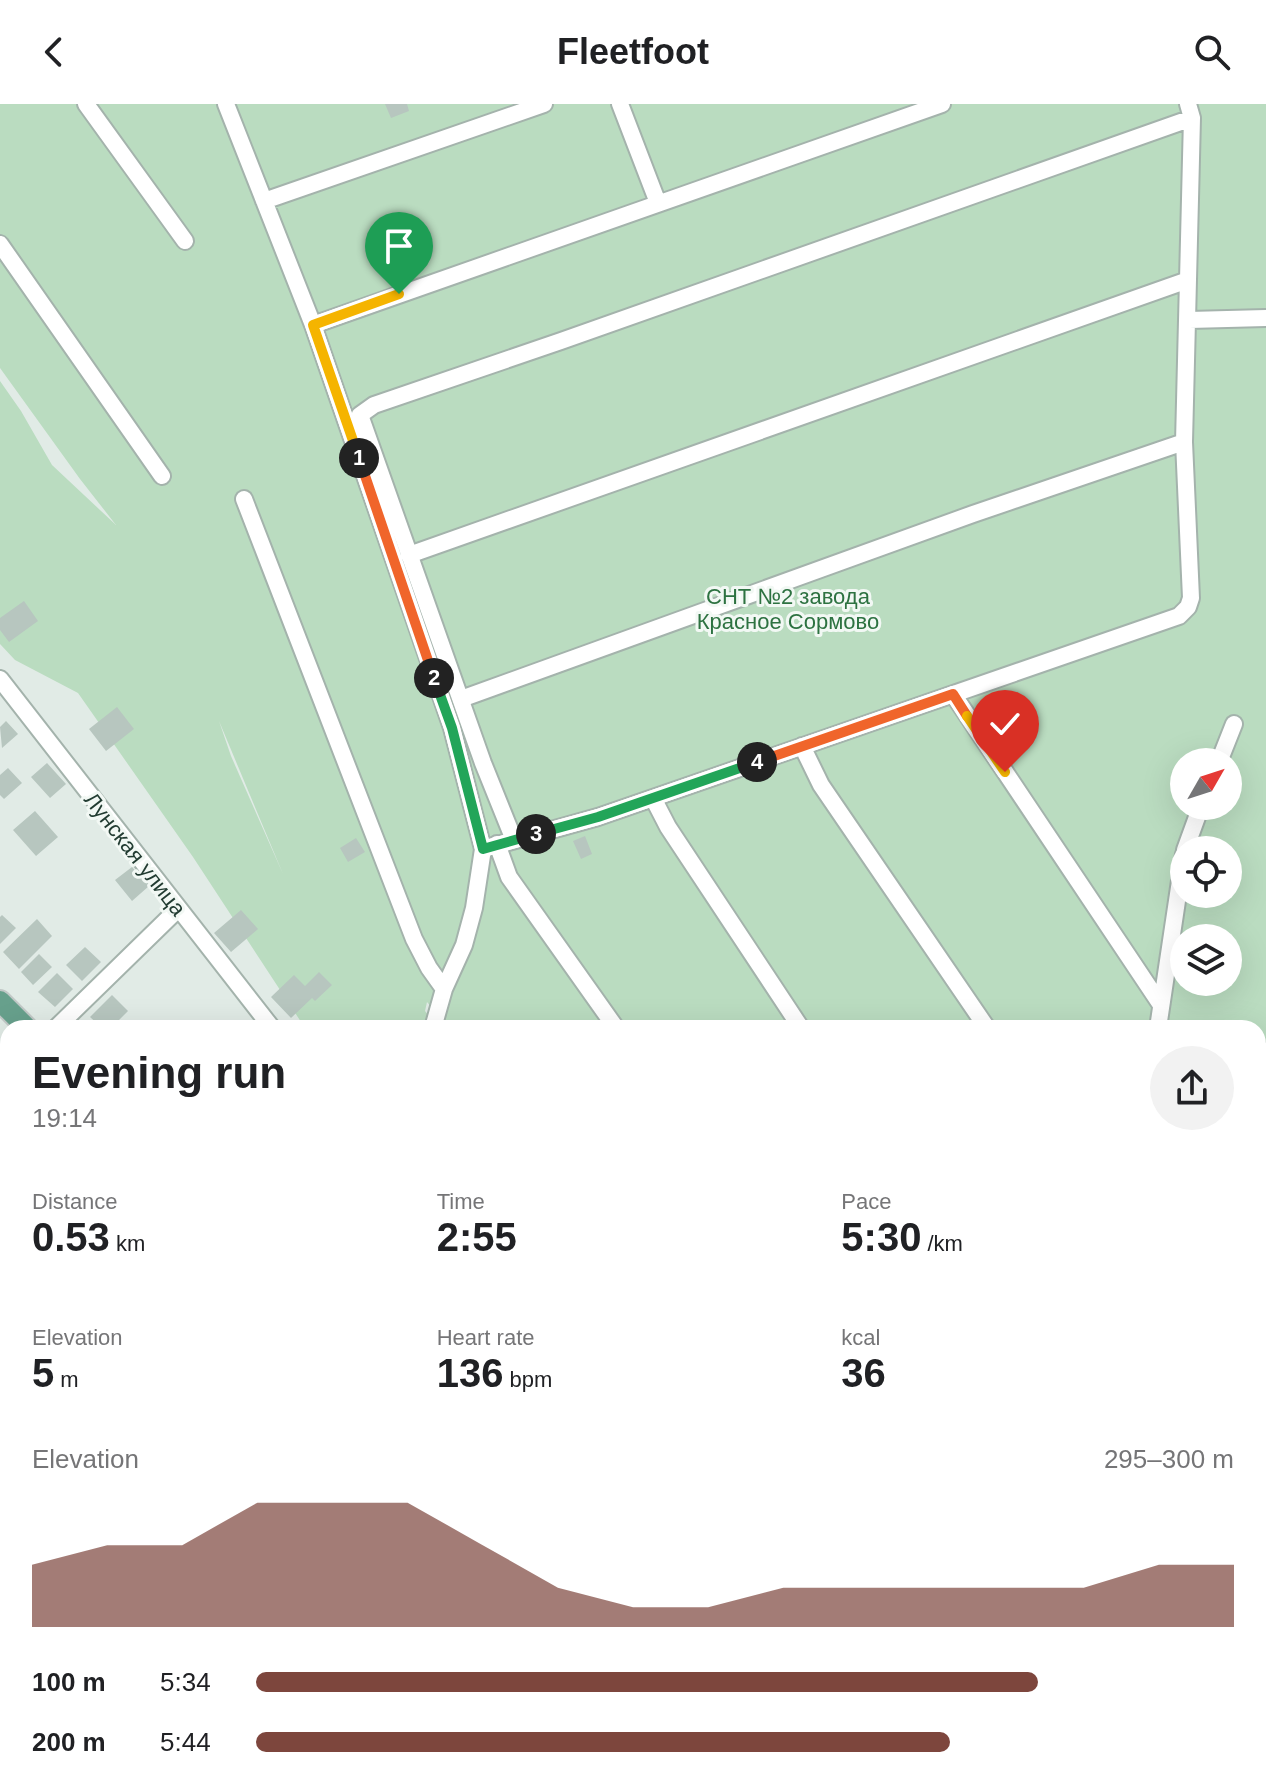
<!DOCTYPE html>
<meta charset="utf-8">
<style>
:root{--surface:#fff;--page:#f2f2f2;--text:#202124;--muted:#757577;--accent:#7d463d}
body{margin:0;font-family:Arial,sans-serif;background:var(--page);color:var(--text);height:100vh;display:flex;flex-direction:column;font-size:30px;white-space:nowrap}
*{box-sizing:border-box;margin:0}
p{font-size:26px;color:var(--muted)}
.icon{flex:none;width:44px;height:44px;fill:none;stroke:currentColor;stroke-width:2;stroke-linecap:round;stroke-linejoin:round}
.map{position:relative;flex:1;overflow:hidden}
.drawer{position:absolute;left:0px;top:916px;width:1266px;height:770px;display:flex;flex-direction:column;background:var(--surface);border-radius:24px 24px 0 0;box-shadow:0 8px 32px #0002}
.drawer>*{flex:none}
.needle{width:52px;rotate:51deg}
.fabs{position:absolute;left:1170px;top:644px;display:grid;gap:16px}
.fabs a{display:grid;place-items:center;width:72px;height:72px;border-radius:50%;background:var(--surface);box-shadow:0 8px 32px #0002;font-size:40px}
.pin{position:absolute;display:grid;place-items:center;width:68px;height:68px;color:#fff;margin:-82px -34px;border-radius:50% 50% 50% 0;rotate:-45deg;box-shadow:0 0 8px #0007}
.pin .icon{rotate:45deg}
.km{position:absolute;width:40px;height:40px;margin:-20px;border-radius:50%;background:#222;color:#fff;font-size:22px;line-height:40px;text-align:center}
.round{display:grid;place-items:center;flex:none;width:84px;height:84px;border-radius:42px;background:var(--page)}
.headline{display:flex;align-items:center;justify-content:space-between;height:136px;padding:0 32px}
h1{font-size:44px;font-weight:600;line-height:60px}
.metrics{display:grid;grid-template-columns:repeat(3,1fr);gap:12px;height:136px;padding:8px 32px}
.metrics div{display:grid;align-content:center}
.metrics b{font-size:40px;font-weight:600}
.metrics small{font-size:22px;font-weight:400}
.metrics p{font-size:22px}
.chart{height:224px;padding:16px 32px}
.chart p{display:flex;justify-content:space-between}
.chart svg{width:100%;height:144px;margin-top:8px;fill:var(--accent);opacity:.7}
ul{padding:0 32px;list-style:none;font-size:26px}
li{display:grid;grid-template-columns:128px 96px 1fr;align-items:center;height:60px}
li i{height:20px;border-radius:10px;background:var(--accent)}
header{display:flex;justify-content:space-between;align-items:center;height:104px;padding:0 32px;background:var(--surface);font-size:36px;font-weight:600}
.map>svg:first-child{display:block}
</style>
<header><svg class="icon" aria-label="back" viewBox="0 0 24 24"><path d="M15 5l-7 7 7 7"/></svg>Fleetfoot<svg class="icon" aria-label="search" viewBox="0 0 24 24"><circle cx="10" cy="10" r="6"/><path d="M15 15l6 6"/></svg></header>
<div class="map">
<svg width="1266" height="1685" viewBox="0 0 1266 1685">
<rect width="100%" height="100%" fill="#e1ebe6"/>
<path fill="#badcc0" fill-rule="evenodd" d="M0,0H1266V1092L1258,1116V924H449L427,898L425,907L438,924H305L193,753L78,589L15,556L0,540V277L21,307L52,361L116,421L80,375L0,264ZM219,617L283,770L231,652ZM1184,658H1228V702H1184ZM1184,746H1228V790H1184ZM1184,834H1228V878H1184Z
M1266,1333V1539H1258V1345Z
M1266,1550V1600L1258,1601V1551Z"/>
<path fill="#8acbcf" d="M1266,1092V1333L1258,1345V1116Z"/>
<path fill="#b7c6bf" d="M385,0H407L409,7L391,14Z
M24,497L38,517L9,538L0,526V514Z
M117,603L134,625L106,647L89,625Z
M6,617L18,630L2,644L0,623Z
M47,659L66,680L50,694L31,673Z
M8,664L22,679L4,695L0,691V671Z
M35,707L58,733L36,752L13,726Z
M585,732L592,750L581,755L573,737Z
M356,734L365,748L348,758L340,744Z
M132,763L149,782L132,797L115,776Z
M241,806L258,825L231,848L214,829Z
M2,811L16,824L0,840V813Z
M37,815L52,832L19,865L3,848Z
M85,843L101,858L82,877L66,861Z
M39,850L52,863L33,881L21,868Z
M319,868L332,881L315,897L312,894L291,914L271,893L294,871L305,882Z
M57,869L73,885L55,903L38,888Z
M112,891L128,907L111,924H102L90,913Z
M0,1086L8,1092V1106L0,1116Z
M8,1227V1251L0,1245V1238Z
M8,1326V1363L0,1357V1338Z
M8,1589V1617L0,1611V1599Z
M208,1678H228L222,1685H216Z
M262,1678H293L295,1679L291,1685H260L258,1684Z
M564,1678H592L598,1681L596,1685H560Z"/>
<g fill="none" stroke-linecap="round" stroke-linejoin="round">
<defs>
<path id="minor" d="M86,0L185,137
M226,0L313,221L452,624L483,745L474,804L464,841L444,885L433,924
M620,0L658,99
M264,97L544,0
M0,140L162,372
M1189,216L1266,214
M313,221L942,0
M244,395L414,835L429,864L444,885
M409,451L1188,176
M0,575L272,924
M953,590L1161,901
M461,595L973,410L1184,338
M802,642L821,681L987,924
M1219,658L1234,620
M653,694L668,723L801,924
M514,736L483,659L360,311L374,301L561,237L1192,14
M497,740L509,773L616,924
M483,745L598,713L1179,512L1188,503L1191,494L1184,338L1192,14L1188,0
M1185,746L1201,702
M56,924L178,805
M1158,924L1184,750
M1258,977L1266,947
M0,985L8,976
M0,1294L8,1300
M0,1479L8,1483
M1258,1622L1266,1621
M0,1653L8,1659
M34,1678L44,1685
M710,1678L739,1685
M161,1685L166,1678
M823,1685L892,1678"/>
<path id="major" d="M0,897L27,924
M510,1685L513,1678"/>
</defs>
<use href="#minor" stroke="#a4b3ac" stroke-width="20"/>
<use href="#major" stroke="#c1c8c6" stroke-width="24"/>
<use href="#minor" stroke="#fff" stroke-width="16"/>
<use href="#major" stroke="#67a08c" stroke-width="20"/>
</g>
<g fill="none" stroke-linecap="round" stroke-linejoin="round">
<defs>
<path id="split-1" d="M359,354L313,221L399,190"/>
<path id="split-2" d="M359,354L434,574"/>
<path id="split-3" d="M434,574L452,624L483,745L536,730"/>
<path id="split-4" d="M536,730L598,713L757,658"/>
<path id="split-5" d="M757,658L953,590L967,612"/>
<path id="split-6" d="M967,612L1005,668"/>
</defs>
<use href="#split-1" stroke="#fff" stroke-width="16"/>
<use href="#split-2" stroke="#fff" stroke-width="16"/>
<use href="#split-3" stroke="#fff" stroke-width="16"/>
<use href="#split-4" stroke="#fff" stroke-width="16"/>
<use href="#split-5" stroke="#fff" stroke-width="16"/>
<use href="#split-6" stroke="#fff" stroke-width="16"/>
<use href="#split-1" stroke="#f5b400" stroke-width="10"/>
<use href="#split-2" stroke="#f0652b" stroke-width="10"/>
<use href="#split-3" stroke="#22a559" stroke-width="10"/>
<use href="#split-4" stroke="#22a559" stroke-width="10"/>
<use href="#split-5" stroke="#f0652b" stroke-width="10"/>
<use href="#split-6" stroke="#f5b400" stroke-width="10"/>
</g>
<g text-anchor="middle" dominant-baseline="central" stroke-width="6" stroke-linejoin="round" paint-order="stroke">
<g font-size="22" fill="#2d7241" stroke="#f2f8f4">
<text x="788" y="492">СНТ №2 завода<tspan x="788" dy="25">Красное Сормово</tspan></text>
</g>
<g font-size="22" fill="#223c32" stroke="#f2f8f4">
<text transform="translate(135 750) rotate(52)">Лунская улица</text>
</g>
</g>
</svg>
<div class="fabs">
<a><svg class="needle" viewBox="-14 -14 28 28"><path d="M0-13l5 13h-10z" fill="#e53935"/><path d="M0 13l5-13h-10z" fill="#757577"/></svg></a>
<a><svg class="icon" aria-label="locate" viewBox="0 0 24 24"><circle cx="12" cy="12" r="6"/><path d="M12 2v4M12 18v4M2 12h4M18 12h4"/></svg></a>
<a><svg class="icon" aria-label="layers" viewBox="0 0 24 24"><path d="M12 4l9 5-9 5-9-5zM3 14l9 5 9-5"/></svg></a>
</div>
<div class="pin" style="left:399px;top:190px;background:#1e9e55"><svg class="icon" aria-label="arrive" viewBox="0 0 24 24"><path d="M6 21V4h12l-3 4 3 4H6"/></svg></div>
<div class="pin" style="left:1005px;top:668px;background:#d93025"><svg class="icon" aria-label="check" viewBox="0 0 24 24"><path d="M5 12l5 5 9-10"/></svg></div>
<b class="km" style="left:359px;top:354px">1</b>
<b class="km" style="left:434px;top:574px">2</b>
<b class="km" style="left:536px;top:730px">3</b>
<b class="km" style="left:757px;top:658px">4</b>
<section class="drawer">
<div class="headline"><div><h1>Evening run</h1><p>19:14</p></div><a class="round"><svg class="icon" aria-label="share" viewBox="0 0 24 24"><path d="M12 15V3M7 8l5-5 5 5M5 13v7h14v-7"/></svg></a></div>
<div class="metrics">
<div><p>Distance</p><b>0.53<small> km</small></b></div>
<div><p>Time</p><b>2:55</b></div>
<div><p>Pace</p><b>5:30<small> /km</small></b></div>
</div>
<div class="metrics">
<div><p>Elevation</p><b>5<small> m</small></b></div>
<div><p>Heart rate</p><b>136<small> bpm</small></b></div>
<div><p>kcal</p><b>36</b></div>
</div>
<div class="chart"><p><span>Elevation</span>295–300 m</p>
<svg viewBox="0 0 160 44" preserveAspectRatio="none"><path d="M0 44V25L10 19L20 19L30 6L40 6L50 6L60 19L70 32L80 38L90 38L100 32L110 32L120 32L130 32L140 32L150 25L160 25V44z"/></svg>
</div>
<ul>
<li><b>100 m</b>5:34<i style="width:80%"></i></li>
<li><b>200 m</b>5:44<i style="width:71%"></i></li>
</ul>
</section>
</div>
